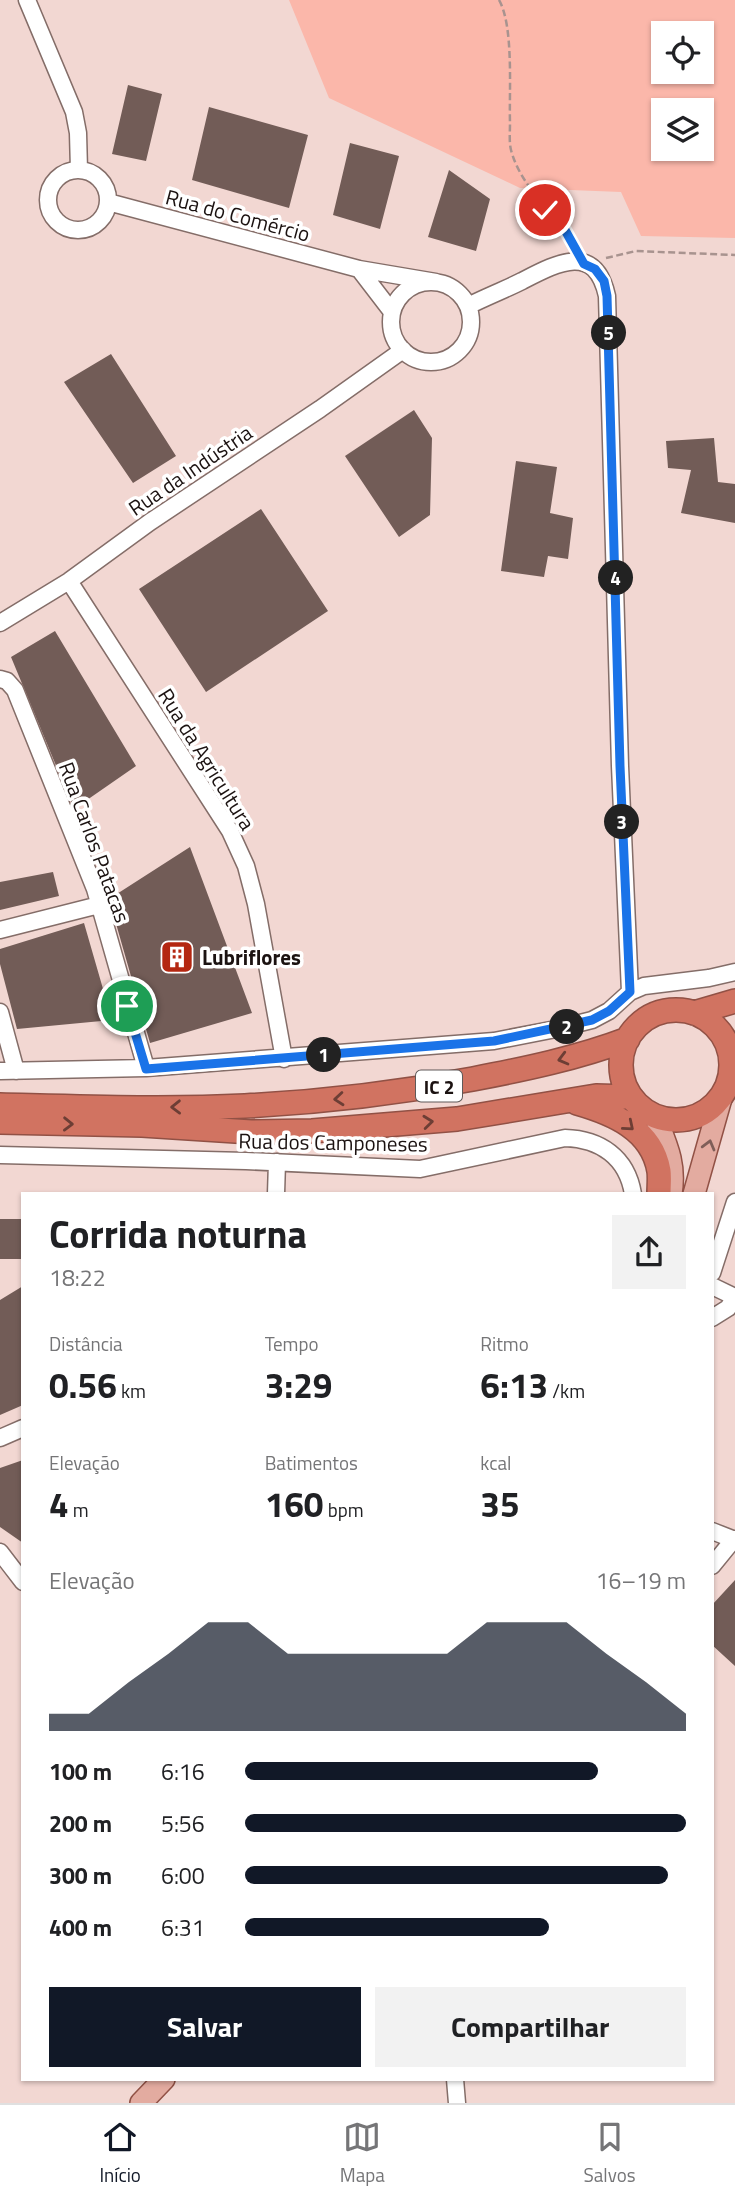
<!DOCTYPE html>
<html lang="pt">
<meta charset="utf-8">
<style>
:root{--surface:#fff;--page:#f2f2f2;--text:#202124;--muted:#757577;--line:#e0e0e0;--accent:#111827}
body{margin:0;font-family:"Titillium Web",sans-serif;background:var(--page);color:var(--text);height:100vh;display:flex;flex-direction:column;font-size:26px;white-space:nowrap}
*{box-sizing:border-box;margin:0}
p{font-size:23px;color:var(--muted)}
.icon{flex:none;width:38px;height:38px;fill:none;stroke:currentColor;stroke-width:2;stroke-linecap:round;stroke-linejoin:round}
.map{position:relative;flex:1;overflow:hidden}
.sheet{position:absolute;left:21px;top:1192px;width:693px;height:889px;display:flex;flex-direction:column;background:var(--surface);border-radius:0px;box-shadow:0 2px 5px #0004}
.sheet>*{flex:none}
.buttons{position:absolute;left:651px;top:21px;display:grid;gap:14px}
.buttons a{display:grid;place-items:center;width:63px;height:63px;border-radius:0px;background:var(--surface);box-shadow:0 2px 5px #0004;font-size:35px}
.pin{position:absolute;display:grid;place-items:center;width:60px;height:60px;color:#fff;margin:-30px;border:4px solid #fff;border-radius:50%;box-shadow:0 2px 7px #0007}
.km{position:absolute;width:35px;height:35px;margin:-18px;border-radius:50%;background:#222;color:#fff;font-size:19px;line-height:35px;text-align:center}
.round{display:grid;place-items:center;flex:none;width:74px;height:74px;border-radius:0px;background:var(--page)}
.headline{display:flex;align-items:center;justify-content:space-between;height:119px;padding:0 28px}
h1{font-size:38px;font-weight:700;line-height:52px}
.metrics{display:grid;grid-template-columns:repeat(3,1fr);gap:10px;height:119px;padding:7px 28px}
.metrics div{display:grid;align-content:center}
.metrics b{font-size:35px;font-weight:700}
.metrics small{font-size:19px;font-weight:400}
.metrics p{font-size:19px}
.chart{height:196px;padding:14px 28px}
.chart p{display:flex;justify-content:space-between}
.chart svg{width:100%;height:126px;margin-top:7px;fill:var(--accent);opacity:.7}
.cta{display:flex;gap:14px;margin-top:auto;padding:14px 28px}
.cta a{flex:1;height:80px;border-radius:0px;background:var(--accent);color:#fff;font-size:28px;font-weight:700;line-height:80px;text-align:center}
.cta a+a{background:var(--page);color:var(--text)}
ul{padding:0 28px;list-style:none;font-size:23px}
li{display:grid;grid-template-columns:112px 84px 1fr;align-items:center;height:52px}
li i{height:18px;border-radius:9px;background:var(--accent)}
.menu{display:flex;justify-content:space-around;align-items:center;height:98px;border-top:2px solid var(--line);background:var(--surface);font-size:19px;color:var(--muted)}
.menu a{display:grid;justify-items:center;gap:4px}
.menu .active{color:var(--accent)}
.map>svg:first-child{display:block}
</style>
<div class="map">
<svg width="735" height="2103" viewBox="0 0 735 2103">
<rect width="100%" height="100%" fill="#f2d7d2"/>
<path fill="#fbb7aa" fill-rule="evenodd" d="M289,0H735V238L641,236L621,192L520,188L329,98ZM663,33H702V72H663ZM663,110H702V149H663Z"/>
<path fill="#725c57" d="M128,85L162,94L146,161L112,154Z
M209,107L308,135L289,208L192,180Z
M350,143L399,156L380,229L333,215Z
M449,170L490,199L476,251L428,237Z
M111,354L176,456L133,483L64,382Z
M414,410L432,438L430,515L399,537L345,456Z
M714,438L718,482L735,484V523L681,513L691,470L668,468L666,441Z
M516,461L557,467L550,513L573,518L568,559L548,556L544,577L501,571Z
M261,509L328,611L206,692L139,589Z
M55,631L136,766L74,809L11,657Z
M190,847L252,1013L150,1043L109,899Z
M53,872L59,896L0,910V882Z
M84,923L112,1020L17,1029L0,964V949Z
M0,1219H23V1259H0Z
M23,1286V1405L0,1415V1300Z
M23,1460V1543L0,1527V1468Z
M735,1580V1666L712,1645V1605Z"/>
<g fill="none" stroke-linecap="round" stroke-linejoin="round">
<defs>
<path id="minor" d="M27,0L74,112L78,133L79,170
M48 200a30 30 0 1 1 60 0a30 30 0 1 1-60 0Z
M108,202L359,269L436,282
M359,269L392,312
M391 322a40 40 0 1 1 80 0a40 40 0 1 1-80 0Z
M468,306C486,297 504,290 522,281C557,263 595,242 607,296L620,766L630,992
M69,581L230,831L246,866L256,904L284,1059
M0,623L69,581L150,522L320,409L403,350
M0,679L7,681L15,690L95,889L146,1068
M0,930L99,905
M0,1012L16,1071
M0,1071L146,1068L494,1041L556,1029L592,1020L609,1011L630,992L644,986L709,978L735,972
M0,1155L246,1161L420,1169L565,1138C600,1139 627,1157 633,1194
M276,1194L277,1162
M712,1273L735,1202
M712,1286L735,1297
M712,1318L728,1308L735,1297
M0,1438L23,1428
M712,1531L735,1540
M0,1552L23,1582
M712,1566L734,1539
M455,2079L457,2103"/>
<path id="major" d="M655,1116C666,1144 676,1163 671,1194
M694,1194L722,1095
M141,2103L164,2079"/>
<path id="highway" d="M621 1065a55 55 0 1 1 110 0a55 55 0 1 1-110 0Z
M694,1013L735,1001
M577,1103C612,1113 652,1129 659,1171C660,1178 659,1186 659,1194
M0,1105C82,1107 164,1110 245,1106C322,1102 398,1093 473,1079C525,1069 578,1058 628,1039
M0,1122L142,1125L251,1132L312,1131L457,1119L596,1096L631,1097"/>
</defs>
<use href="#minor" stroke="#846d68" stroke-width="19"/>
<use href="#major" stroke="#915145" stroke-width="24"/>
<use href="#highway" stroke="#915145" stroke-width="26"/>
<path stroke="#a8938f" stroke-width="2.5" stroke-dasharray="7 3.5" stroke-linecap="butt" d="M499,0C514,26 509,92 510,123C510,132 509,142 511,150C521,188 554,211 573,244
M606,258L636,251L735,255"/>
<use href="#minor" stroke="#fff" stroke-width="16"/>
<use href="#major" stroke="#e3aba0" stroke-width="21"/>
<use href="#highway" stroke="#d17361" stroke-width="23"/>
</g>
<defs><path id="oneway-chevron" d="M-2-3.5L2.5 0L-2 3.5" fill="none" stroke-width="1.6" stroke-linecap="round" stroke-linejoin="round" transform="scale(1.75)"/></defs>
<g stroke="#6d3e35">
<use href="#oneway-chevron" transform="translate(563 1059) rotate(165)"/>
<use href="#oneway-chevron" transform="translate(339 1099) rotate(175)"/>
<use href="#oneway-chevron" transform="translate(176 1107) rotate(179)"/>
<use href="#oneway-chevron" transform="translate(428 1122) rotate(-6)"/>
<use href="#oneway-chevron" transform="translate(68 1124) rotate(1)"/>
<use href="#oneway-chevron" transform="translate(629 1126) rotate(40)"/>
</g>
<use stroke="#7f5e58" href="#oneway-chevron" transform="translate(709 1145) rotate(-75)"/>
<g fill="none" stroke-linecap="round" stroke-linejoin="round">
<defs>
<path id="route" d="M127,1006L146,1069L494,1041L592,1020L609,1011L630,992L620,766L607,296L604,281L595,269L584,264L565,230L545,210"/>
</defs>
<use href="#route" stroke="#fff" stroke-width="14"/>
<use href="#route" stroke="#1a73e8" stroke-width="9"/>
</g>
<defs>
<symbol id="building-square" viewBox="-11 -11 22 22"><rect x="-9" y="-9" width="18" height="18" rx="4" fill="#b42711" stroke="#fff"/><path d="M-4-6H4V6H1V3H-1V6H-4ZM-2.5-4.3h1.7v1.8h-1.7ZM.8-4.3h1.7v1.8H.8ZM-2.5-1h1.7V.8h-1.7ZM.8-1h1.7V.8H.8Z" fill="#fff"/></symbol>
</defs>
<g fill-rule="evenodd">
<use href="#building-square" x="158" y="938" width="38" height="38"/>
</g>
<g text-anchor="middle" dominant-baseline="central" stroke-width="7" stroke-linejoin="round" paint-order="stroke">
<rect fill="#fff" stroke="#5f5958" stroke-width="2" x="416" y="1070.5" width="46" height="31" rx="5"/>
<g font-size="19" font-weight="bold" fill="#1b1211">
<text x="439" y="1086">IC 2</text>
</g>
<g font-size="21" fill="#1b1211" stroke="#fff">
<text transform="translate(238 215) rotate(15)">Rua do Comércio</text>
<text transform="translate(190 470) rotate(-34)">Rua da Indústria</text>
<text transform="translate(207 759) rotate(58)">Rua da Agricultura</text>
<text transform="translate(95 842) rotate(70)">Rua Carlos Patacas</text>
<text transform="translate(333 1142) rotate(1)">Rua dos Camponeses</text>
</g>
<g font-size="21" font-weight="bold" fill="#1b1211" stroke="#fff" text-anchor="start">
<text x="202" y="957">Lubriflores</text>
</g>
</g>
</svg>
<div class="buttons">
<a><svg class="icon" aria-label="locate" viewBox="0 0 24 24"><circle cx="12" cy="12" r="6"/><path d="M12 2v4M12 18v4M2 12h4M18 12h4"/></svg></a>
<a><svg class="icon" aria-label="layers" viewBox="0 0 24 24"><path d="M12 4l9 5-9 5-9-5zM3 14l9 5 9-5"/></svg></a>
</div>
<div class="pin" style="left:127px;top:1006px;background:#1e9e55"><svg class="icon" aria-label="arrive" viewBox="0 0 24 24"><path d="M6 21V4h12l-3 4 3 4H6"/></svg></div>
<div class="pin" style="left:545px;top:210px;background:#d93025"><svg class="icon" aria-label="check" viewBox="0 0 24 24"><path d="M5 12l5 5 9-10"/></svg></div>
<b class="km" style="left:324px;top:1055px">1</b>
<b class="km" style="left:567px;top:1027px">2</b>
<b class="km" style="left:622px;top:822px">3</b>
<b class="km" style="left:616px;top:578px">4</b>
<b class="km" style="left:609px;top:333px">5</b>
<section class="sheet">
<div class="headline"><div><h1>Corrida noturna</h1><p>18:22</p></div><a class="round"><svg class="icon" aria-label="share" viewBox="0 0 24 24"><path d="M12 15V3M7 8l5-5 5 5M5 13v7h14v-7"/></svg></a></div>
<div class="metrics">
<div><p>Distância</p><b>0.56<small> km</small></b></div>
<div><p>Tempo</p><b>3:29</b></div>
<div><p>Ritmo</p><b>6:13<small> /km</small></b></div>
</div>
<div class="metrics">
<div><p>Elevação</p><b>4<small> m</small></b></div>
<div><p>Batimentos</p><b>160<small> bpm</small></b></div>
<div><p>kcal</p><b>35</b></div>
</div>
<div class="chart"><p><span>Elevação</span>16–19 m</p>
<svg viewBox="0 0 160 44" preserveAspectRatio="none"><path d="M0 44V38L10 38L20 27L30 17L40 6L50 6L60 17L70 17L80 17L90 17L100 17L110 6L120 6L130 6L140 17L150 27L160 38V44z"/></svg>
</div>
<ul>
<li><b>100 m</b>6:16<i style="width:80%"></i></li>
<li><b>200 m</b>5:56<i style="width:100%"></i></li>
<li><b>300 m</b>6:00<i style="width:96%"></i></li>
<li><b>400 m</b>6:31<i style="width:69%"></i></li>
</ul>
<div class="cta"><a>Salvar</a><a>Compartilhar</a></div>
</section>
</div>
<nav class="menu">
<a class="active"><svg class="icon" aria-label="home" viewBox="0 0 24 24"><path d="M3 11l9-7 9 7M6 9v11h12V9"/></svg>Início</a>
<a><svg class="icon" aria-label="map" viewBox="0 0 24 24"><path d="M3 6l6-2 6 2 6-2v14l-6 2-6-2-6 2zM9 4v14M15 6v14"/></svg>Mapa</a>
<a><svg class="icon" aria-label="saved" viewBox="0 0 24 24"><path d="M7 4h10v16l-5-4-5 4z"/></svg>Salvos</a>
</nav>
